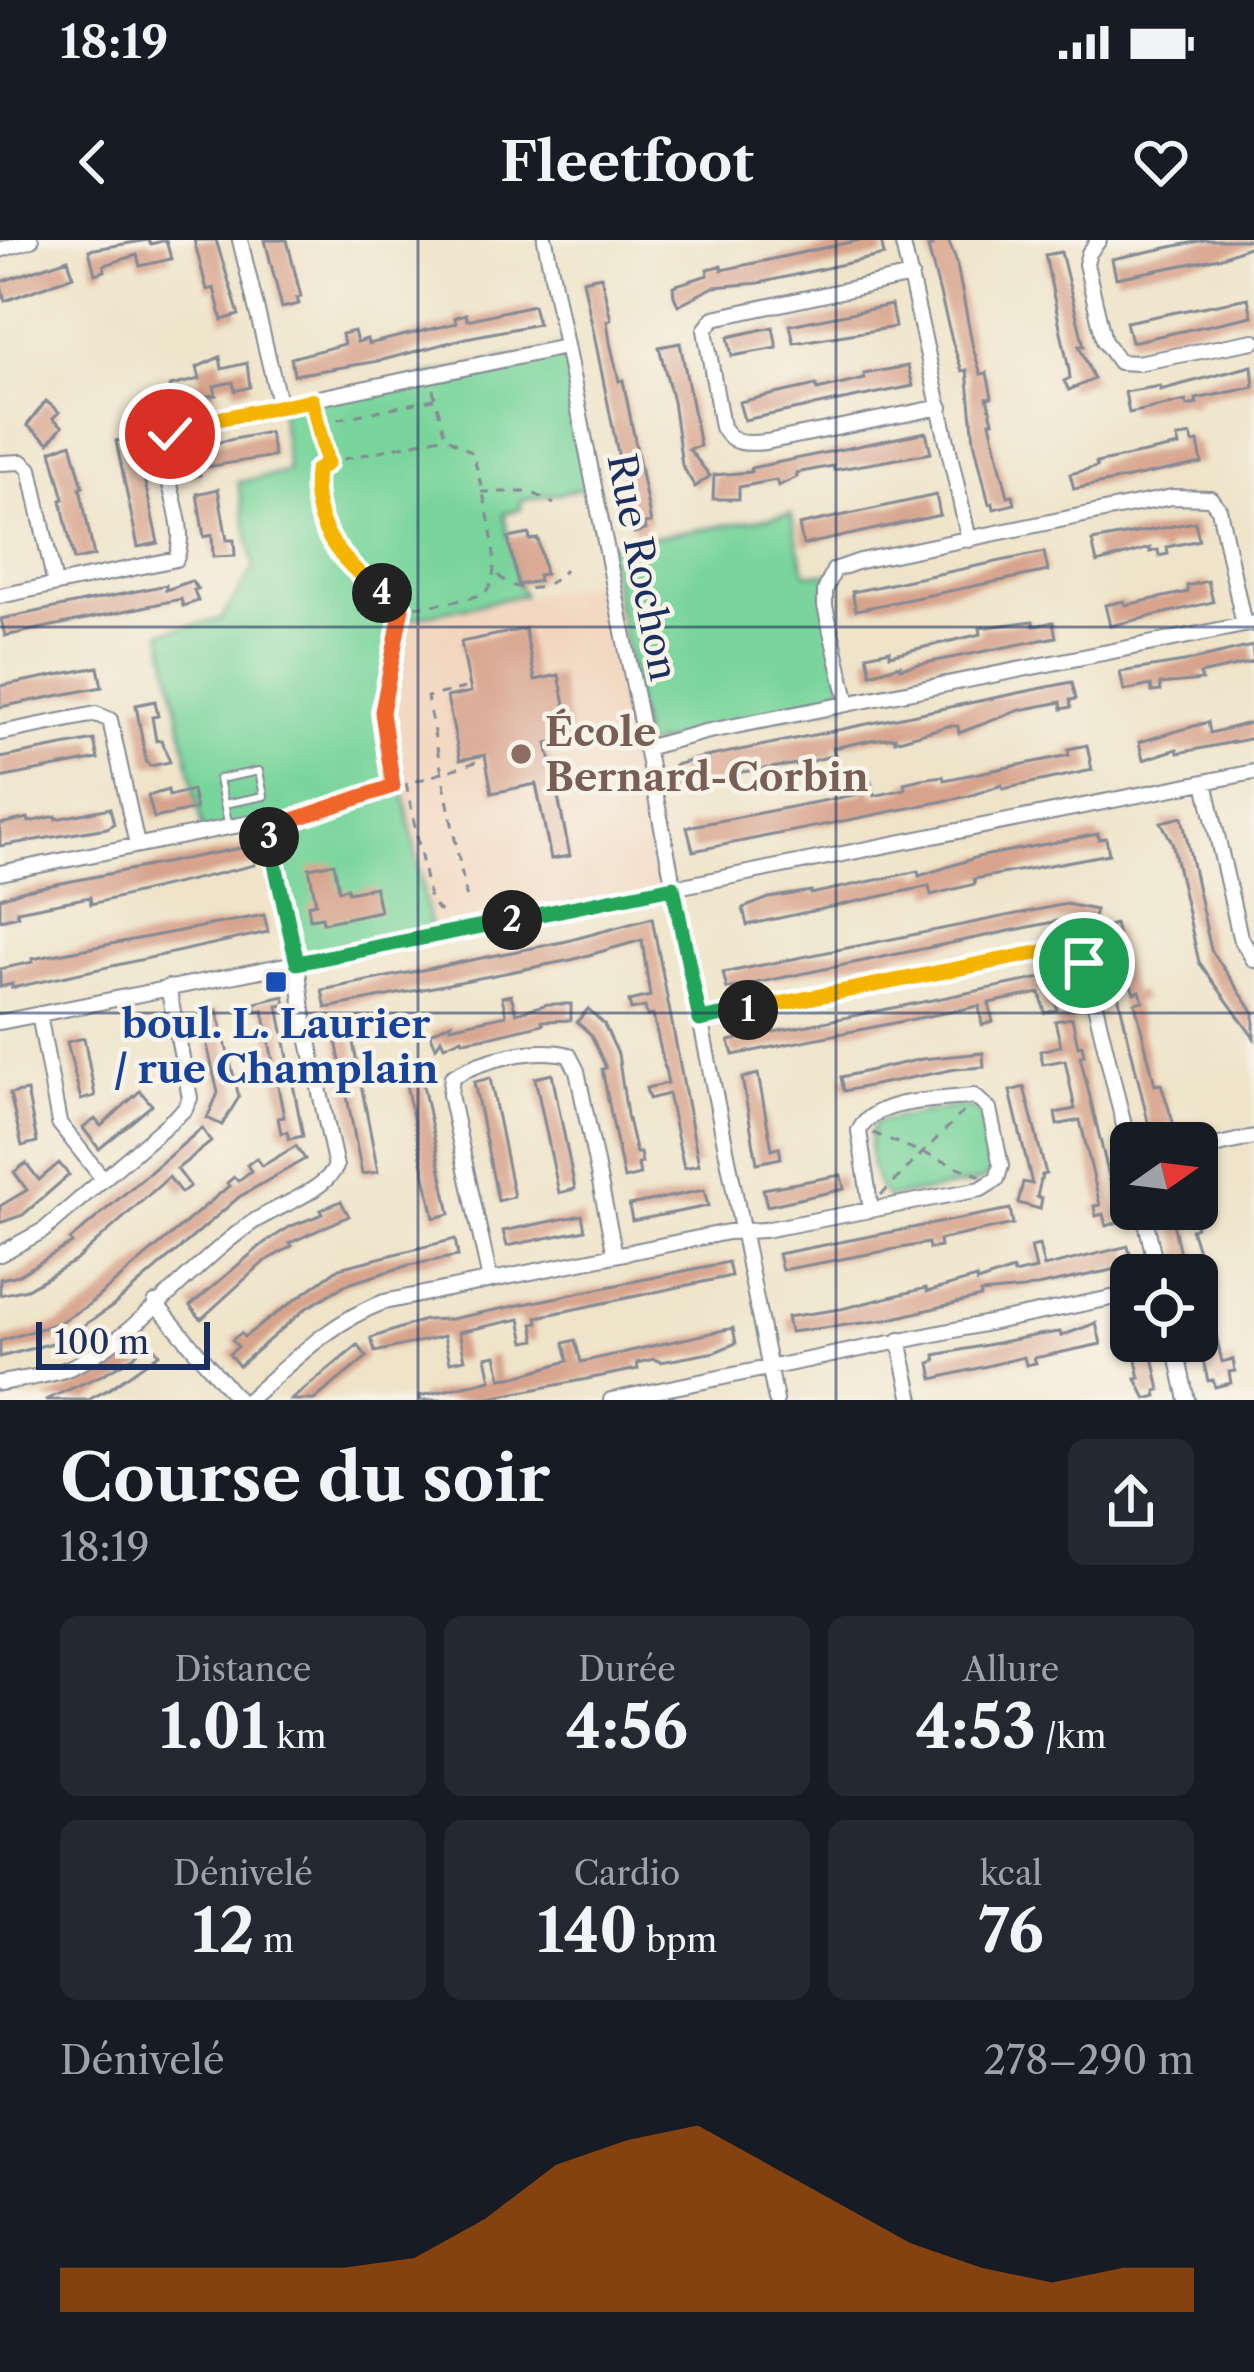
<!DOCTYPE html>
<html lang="fr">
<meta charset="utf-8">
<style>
:root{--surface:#171b24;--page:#242831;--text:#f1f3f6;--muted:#9ea1a6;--accent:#b45309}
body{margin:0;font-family:"Libre Caslon Text",serif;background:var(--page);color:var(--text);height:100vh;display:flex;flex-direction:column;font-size:45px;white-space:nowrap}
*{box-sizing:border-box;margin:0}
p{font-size:39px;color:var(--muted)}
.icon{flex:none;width:66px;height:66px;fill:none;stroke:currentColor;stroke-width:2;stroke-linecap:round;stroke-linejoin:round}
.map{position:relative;height:1160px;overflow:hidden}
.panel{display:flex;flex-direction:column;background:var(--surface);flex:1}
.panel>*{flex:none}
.needle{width:78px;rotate:76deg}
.fabs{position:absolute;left:1110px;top:882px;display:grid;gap:24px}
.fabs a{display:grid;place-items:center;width:108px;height:108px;border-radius:18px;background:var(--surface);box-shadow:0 3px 9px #0004;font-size:60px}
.scale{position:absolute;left:36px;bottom:30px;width:174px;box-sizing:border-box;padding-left:12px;border:6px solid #1b2f5e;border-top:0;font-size:33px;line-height:42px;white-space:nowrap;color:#1b2f5e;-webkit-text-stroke:9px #f7f3e8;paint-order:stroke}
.pin{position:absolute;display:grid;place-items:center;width:102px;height:102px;color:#fff;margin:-51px;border:6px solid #fff;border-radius:50%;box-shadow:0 3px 12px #0007}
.km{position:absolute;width:60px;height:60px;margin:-30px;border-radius:50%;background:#222;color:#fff;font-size:33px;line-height:60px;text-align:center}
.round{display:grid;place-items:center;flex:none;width:126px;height:126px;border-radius:18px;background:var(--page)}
.headline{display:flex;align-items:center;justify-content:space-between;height:204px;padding:0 60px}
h1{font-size:66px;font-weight:700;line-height:90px}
.metrics{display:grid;grid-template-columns:repeat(3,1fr);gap:18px;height:204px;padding:12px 60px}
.metrics div{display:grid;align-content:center;border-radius:18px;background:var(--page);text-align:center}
.metrics b{font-size:60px;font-weight:700}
.metrics small{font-size:33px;font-weight:400}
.metrics p{font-size:33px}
.chart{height:336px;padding:24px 60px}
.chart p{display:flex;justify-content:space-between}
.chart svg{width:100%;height:216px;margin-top:12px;fill:var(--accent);opacity:.7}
.status{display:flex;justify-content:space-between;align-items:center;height:84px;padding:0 60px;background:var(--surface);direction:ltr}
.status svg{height:33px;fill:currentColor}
header{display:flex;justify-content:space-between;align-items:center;height:156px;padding:0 60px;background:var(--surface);font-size:54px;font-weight:700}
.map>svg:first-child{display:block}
</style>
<div class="status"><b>18:19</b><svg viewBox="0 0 49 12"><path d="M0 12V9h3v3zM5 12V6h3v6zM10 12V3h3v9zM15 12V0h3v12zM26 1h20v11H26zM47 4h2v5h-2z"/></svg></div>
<header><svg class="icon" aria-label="back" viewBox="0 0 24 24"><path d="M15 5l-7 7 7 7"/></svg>Fleetfoot<svg class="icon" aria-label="heart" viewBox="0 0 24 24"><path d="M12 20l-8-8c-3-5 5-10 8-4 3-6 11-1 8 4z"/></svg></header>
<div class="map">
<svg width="1254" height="1160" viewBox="0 0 1254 1160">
<rect width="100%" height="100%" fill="#f7f3e8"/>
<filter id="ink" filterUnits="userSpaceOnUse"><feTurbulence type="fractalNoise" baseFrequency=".00833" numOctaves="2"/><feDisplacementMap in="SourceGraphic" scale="24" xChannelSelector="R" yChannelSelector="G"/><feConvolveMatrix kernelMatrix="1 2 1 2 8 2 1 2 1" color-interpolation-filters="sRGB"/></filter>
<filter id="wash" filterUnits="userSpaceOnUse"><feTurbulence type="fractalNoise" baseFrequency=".004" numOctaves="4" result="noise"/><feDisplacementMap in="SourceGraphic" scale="48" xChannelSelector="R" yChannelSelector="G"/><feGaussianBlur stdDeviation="2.7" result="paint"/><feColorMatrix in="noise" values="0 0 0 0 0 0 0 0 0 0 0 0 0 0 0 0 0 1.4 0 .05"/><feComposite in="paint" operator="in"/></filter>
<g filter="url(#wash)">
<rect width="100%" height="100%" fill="#efe4c9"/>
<path fill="#f2d5bd" d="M612,340L672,647L432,695L387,469L408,378Z"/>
<path fill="#7ad59c" stroke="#4a827d" stroke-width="3" d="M565,107L594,246L521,261V269L504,273L518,344L524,355L408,379L387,468L432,695L297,723L265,589L203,592L162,392L221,379L254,328L238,242L288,232L280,167Z
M791,274L805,333L832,334L826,350L847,462L644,506L606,305Z
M962,866L979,871L993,926L990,935L975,943L888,958C871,943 865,902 875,882Z"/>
<g id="blocks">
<path fill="#d7a38c" d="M148,0L151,4L166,0L171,19L140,26L137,15L104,25L105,31L95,34L89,10Z
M194,0H216L239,75L222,80L214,48L207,50Z
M265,0H287L301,57L297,58L299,64L282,68Z
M860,0H881L884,15L759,43L714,47L678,65L674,56L673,46L708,35L707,29L721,26L722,30Z
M931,0H948L956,20L973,108L981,134L987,133L992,157L987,158L993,181L990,182L1000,225L1008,256L1013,255L1015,264L994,269L993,263L989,264L974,201L967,130L962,131L953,104L928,7L932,6Z
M1205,0H1254V5L1219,18L1116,38L1112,19Z
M1061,12L1084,106H1079L1094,139L1069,150L1064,141L1070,138L1069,130L1045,15Z
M68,19L73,36L5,61L0,42Z
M601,36L611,80L607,81L610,102L619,141L623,140L651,283L645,284L646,290L634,293L583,40Z
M1248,58L1252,76L1131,102L1126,82Z
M533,65L538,84L466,98L379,121L294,135L291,118L344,104L342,94L354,91L357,102L367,99L368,104L456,83L455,77L466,74L467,80Z
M891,65L895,87L794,103L790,85Z
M773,87L777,108L732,116L728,97Z
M680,103L700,206L689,209L710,236L695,247L682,225L673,161L659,107Z
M220,117L222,129L247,123L250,147L235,151L233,142L214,146L216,155L174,161L170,146L200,139L197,127Z
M908,126L913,146L744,180L739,162L816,145L817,150L865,139L864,134Z
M1252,126L1254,147L1196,159L1197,164L1187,166L1186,161L1129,173L1125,152L1160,146V150Z
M46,161L59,172L53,178L62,186L49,203L27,185Z
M269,192L274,216L206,227L198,229L200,235L191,237L185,213L196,211L195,207Z
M926,192L931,213L834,230L833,226L796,233L797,237L778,246L776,240L739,247V259H713L714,235L751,232V228Z
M1191,195L1193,203L1198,202L1202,223L1074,249L1070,234L1097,227L1096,223L1179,206L1177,198Z
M135,197L158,303L138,307L116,201Z
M71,203L83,247L80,248L94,316L74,320L61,260L64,259L51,211Z
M218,249L227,300H234L235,316L213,317L212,295L204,297L197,254Z
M936,255L940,275L803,305L799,285Z
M1195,282L1199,300L1167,307L1168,314L1159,316L1158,310L1150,312V308L1097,323L1092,301Z
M529,294L530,300L538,299L545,334L538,335L539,341L518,345L508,298Z
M1044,312L1048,331L856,370L852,352Z
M191,341L198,349L194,350L198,361L183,366L181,359L5,396L1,379L166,345V350Z
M1208,341L1213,362L1110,386L1105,365L1124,361L1125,365L1188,352L1187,346Z
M1033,381L1034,386L1053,382L1056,397L900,428V425L871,434L867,415L890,410V415L981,394L980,388Z
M525,389L535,440L559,435L572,498L547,503L570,616L551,619L536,544L492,553L485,515L460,520L447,457L471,452L461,402Z
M1252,406L1254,422L1200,434L1202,440L1160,444L1161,451L1152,452L1151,445L1124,451L1120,432L1184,422Z
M98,427L102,447L0,467V446Z
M1072,442L1076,459L1070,460L1071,467L1062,469L1061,462L1020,470L959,493L958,486H948L895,501V497L871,500L833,508L835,515L805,523L728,534L729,539L690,552L687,540L679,542L675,525L701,518Z
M155,461L158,476L152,477L156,501L161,500L170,522L150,526L146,521L136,465Z
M1208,482L1210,493L1254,482V498L1178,513L1177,509L1143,520L1139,502Z
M94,500L98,519L0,538V518Z
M1087,505L1092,530L1003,549L1002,545L969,556L693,611L687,587L864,553L860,535L869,533L874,556L905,549L904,543L921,539L943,536L944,540L1069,515L1068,509Z
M168,550L169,556L192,550L196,569L154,578L148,556Z
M110,568L114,584L107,588L0,606V584L28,578L29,582L56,576V579Z
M1182,577L1211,710L1254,773V798L1199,722L1172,602L1161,582Z
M1098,594L1099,599L1106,598L1109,614L974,639L975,644L931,655L929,646L747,685L743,668L769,658L811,651V654L918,631L919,636L978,617Z
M251,606L255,625L91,664L90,657L17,671L18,676L0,680V658L21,651Z
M334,623L339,650L347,648L348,652L375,647L380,671L323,683L322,677L310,679L308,665L316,663L309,628Z
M1066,664L1096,670L1092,686L1072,682L1073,678L727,749L723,733Z
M264,675L268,692L12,748V744L0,747V729L33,722L32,719Z
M652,678L699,925L684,928L668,854L649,859L646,848L668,843L653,775L647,776L645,767L631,770L629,761L650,756L642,700L571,720L326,768L322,750L567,701Z
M1115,684L1130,743L1134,753L1140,751L1143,761L1135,763L1155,845L1161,844L1174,885L1150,890L1107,708L1104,709L1099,689Z
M1061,734L1064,748L1053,751L1057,770L1045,773L1040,753L989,763L993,782L982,785L979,766L733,815L729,801Z
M511,755L516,773L548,764H571V780L542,781L543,784L493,796L463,801L462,798L444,806L441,799L436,807L430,793L451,783L450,787L506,775L502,757Z
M284,756L286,765L278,766L303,896L289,899L287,892L281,893L278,878L284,877L267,791L263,770L257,771L255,763Z
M588,769L604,784L618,814L627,875L636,913H640L642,923L638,924L640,935L624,939L602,829L606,828L591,795L577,782Z
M217,770L239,857L222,885L207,878L218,853L200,773Z
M1072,778L1078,806L1082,805L1084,815L1080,816L1120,982L1106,986L1103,974L1096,976L1094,966L1100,965L1080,880L1057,885L1055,873L1075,869L1065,820L1043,824L1040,811L1061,806L1055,781Z
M350,787L378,932L362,934L334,790Z
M84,798L95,856L81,860L67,802Z
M983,813L984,827L956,829L844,851L841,837L922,819Z
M552,834L575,949L559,953L535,838Z
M758,834L772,909L779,907L781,918L757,923L742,838Z
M421,836L450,974L434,978L405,840Z
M490,838L514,957L498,961L474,842Z
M1024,847L1046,934L1042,935L1037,957L1042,958L1040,969L1018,963L1023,942L1032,944L1010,851Z
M27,851L37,902L22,906L10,854Z
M140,851L152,865L99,909L83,888L95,879L101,886Z
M202,888L211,902L177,929L190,946L181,953L169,937L75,1021L27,1049L0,1055V1039L19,1035L72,1003L70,1000Z
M296,906L305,919L239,957L113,1066L60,1101L0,1117V1101L58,1083L87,1066L229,946L227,943L234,937L238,941L251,931L247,925L256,918L262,926Z
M26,923L39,940L59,923L69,935L23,975L0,983V966L27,950L14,932Z
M841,935L844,949L767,966L763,949Z
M704,950L708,966L632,981L629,965Z
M341,961L349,976L290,1003L292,1006L264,1022L201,1079L190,1066L264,1003L291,986L323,974L321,970Z
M1010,969L1013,984L939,1000L940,1007L929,1009L928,1003L782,1030L778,1014Z
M1170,969H1192L1196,987L1191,989L1213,1058L1208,1059L1222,1122L1233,1119L1235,1131L1229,1132L1231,1143L1215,1147L1213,1140L1208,1141L1197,1094V1031L1188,1033L1186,1027H1183Z
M582,975L585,990L507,1006L503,991Z
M455,999L458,1016L409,1025L345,1045L305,1069L239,1126L229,1114L238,1107L232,1100L241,1093L244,1097L339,1028Z
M1039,1005L1044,1027L1128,1006L1132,1022L1125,1023L1126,1027L1023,1049L980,1053L981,1057L886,1080L790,1092L787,1077L841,1069L926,1048L927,1052L976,1038L977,1042L1013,1030L1014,1034L1036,1029L1031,1007Z
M728,1022L731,1036L537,1077L538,1083L533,1084L536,1100L525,1102L520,1079L459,1092L465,1119L450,1122L444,1096L375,1112L371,1098L424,1080L451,1079Z
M1096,1083L1101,1104L1034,1118L1036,1123L1026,1125L1024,1117L933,1139L930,1123L936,1121L935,1115L1038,1095L1060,1092L1061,1096Z
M733,1088L736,1103L715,1112L661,1122L654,1119L637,1123L638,1129L480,1160H421L420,1156L491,1140L486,1117L496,1115L501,1138L517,1136L568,1121L564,1103L575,1100L581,1122Z
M149,1101L159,1114L109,1149L88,1160H45L102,1135L133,1117Z
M1150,1103L1160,1150L1156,1151L1157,1156L1146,1159L1136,1139L1140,1138L1133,1107Z
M358,1105L367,1117L314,1160H291Z"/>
</g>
</g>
<g filter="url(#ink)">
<use href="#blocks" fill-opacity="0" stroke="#858a94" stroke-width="3"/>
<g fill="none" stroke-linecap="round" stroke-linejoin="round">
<defs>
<path id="service" d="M224,564L264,556L259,531L219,539L228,583"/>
<path id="minor" d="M240,0L280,167
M545,0L776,1160
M902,0L969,300
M1099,0L1089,13L1086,24L1104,101L1119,122L1137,123L1254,101
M0,10L31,0
M911,36L714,78L705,90L722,187C734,205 745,204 766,202L941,167
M0,223L22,222L30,229L55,344
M0,356L176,319C192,278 154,234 169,193L188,185L565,107
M848,464L825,366V351L834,330L860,321L1172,257L1210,258L1219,269L1244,385
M0,493L96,474L110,480L137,605
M645,508L705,492L1254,383
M1205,542L1240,697L1254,720
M0,633L229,587L251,583L265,589L297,723L304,778L336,927C321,953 279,965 253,982C192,1023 130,1105 64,1130C44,1137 20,1139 0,1143
M39,774L59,883L103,939
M700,780L1067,707L1085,723L1131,915
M0,782L1254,532
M1197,910L1254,897
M1143,969L1158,1035
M0,1014L44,990L185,869L190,858L168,747
M490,1040L450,855L452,837C483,819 535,806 569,815L577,831L615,1015
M155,1063L238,1160
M899,1100L912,1160
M1174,1101L1187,1160
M248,1160C291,1123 331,1081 384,1062L728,992L764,990L981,949L997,939L1001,926L989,869L974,856C940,861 875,857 859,891L871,970
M611,1160L1131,1054"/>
</defs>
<use href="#service" stroke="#858a94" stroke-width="10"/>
<use href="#minor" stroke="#858a94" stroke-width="18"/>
<path stroke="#858a94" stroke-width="3" stroke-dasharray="9 9" stroke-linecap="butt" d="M315,169L327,223L445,196L433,149
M320,183L434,159
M327,223L316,231C309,298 354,331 402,368C421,366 472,362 486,351C508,332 479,241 473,213L445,196
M481,252H531L554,264
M498,335C518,356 548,351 565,330
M465,448L427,457L467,660
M406,543L430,660L438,670L447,672
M393,544L382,472L402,370
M279,585L476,522
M873,893L981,936
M881,955L967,868"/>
<use href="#service" stroke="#fff" stroke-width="6"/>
<use href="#minor" stroke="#fff" stroke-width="14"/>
</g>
</g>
<g fill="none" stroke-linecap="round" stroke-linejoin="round" filter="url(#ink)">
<defs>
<path id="split-1" d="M748,770L1067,707L1084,723"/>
<path id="split-2" d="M512,680L673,647L700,780L748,770"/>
<path id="split-3" d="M269,597L297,723L512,680"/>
<path id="split-4" d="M269,597L266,589L393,546L382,472L402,368L382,353"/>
<path id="split-5" d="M170,194L188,185L312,160L327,223L316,231C310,287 341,321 382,353"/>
</defs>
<use href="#split-1" stroke="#fff" stroke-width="24"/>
<use href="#split-2" stroke="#fff" stroke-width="24"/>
<use href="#split-3" stroke="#fff" stroke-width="24"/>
<use href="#split-4" stroke="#fff" stroke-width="24"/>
<use href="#split-5" stroke="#fff" stroke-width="24"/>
<use href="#split-1" stroke="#f5b400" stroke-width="15"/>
<use href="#split-2" stroke="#22a559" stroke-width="15"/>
<use href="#split-3" stroke="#22a559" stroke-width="15"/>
<use href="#split-4" stroke="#f0652b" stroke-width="15"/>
<use href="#split-5" stroke="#f5b400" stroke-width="15"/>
</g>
<path fill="none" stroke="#1b2f5e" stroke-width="3" stroke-opacity="0.55" d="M418,0V1160M836,0V1160M0,387H1254M0,773H1254"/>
<circle fill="#8d6e63" stroke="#f7f3e8" stroke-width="4.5" cx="521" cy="514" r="12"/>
<rect fill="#1a4fb4" stroke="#f7f3e8" stroke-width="4.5" x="264" y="730" width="24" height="24" rx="6"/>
<g text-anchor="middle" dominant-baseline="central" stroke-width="9" stroke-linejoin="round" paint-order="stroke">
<g font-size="39" fill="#1b2f5e" stroke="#f7f3e8">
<text transform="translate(643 327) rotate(79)">Rue Rochon</text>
</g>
<g font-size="39" font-weight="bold" fill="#785e54" stroke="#f7f3e8" text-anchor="start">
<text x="545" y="492">École<tspan x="545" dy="45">Bernard-Corbin</tspan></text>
</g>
<g font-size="39" font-weight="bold" fill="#164399" stroke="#f7f3e8">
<text x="276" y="784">boul. L. Laurier<tspan x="276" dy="45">/ rue Champlain</tspan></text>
</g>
</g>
</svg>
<div class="fabs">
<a><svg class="needle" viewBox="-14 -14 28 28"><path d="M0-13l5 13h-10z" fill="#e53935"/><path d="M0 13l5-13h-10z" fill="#9ea1a6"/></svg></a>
<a><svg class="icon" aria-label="locate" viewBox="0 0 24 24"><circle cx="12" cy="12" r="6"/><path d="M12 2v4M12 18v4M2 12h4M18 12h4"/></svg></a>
</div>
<div class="scale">100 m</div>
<div class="pin" style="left:1084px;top:723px;background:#1e9e55"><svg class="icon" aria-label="arrive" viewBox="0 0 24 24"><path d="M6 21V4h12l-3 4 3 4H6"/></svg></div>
<div class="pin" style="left:170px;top:194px;background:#d93025"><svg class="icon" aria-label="check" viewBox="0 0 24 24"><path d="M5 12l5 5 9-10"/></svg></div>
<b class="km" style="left:748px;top:770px">1</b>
<b class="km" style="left:512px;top:680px">2</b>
<b class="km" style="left:269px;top:597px">3</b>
<b class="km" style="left:382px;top:353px">4</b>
</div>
<section class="panel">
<div class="headline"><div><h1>Course du soir</h1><p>18:19</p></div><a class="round"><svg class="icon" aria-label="share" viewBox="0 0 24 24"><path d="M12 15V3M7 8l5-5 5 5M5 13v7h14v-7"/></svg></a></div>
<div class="metrics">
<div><p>Distance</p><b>1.01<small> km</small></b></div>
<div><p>Durée</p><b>4:56</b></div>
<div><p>Allure</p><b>4:53<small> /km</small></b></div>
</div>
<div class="metrics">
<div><p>Dénivelé</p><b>12<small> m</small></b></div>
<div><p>Cardio</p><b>140<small> bpm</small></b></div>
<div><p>kcal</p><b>76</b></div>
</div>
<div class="chart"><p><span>Dénivelé</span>278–290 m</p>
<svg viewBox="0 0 160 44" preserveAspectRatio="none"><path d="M0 44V35L10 35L20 35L30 35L40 35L50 33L60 25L70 14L80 9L90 6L100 14L110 22L120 30L130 35L140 38L150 35L160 35V44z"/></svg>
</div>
</section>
